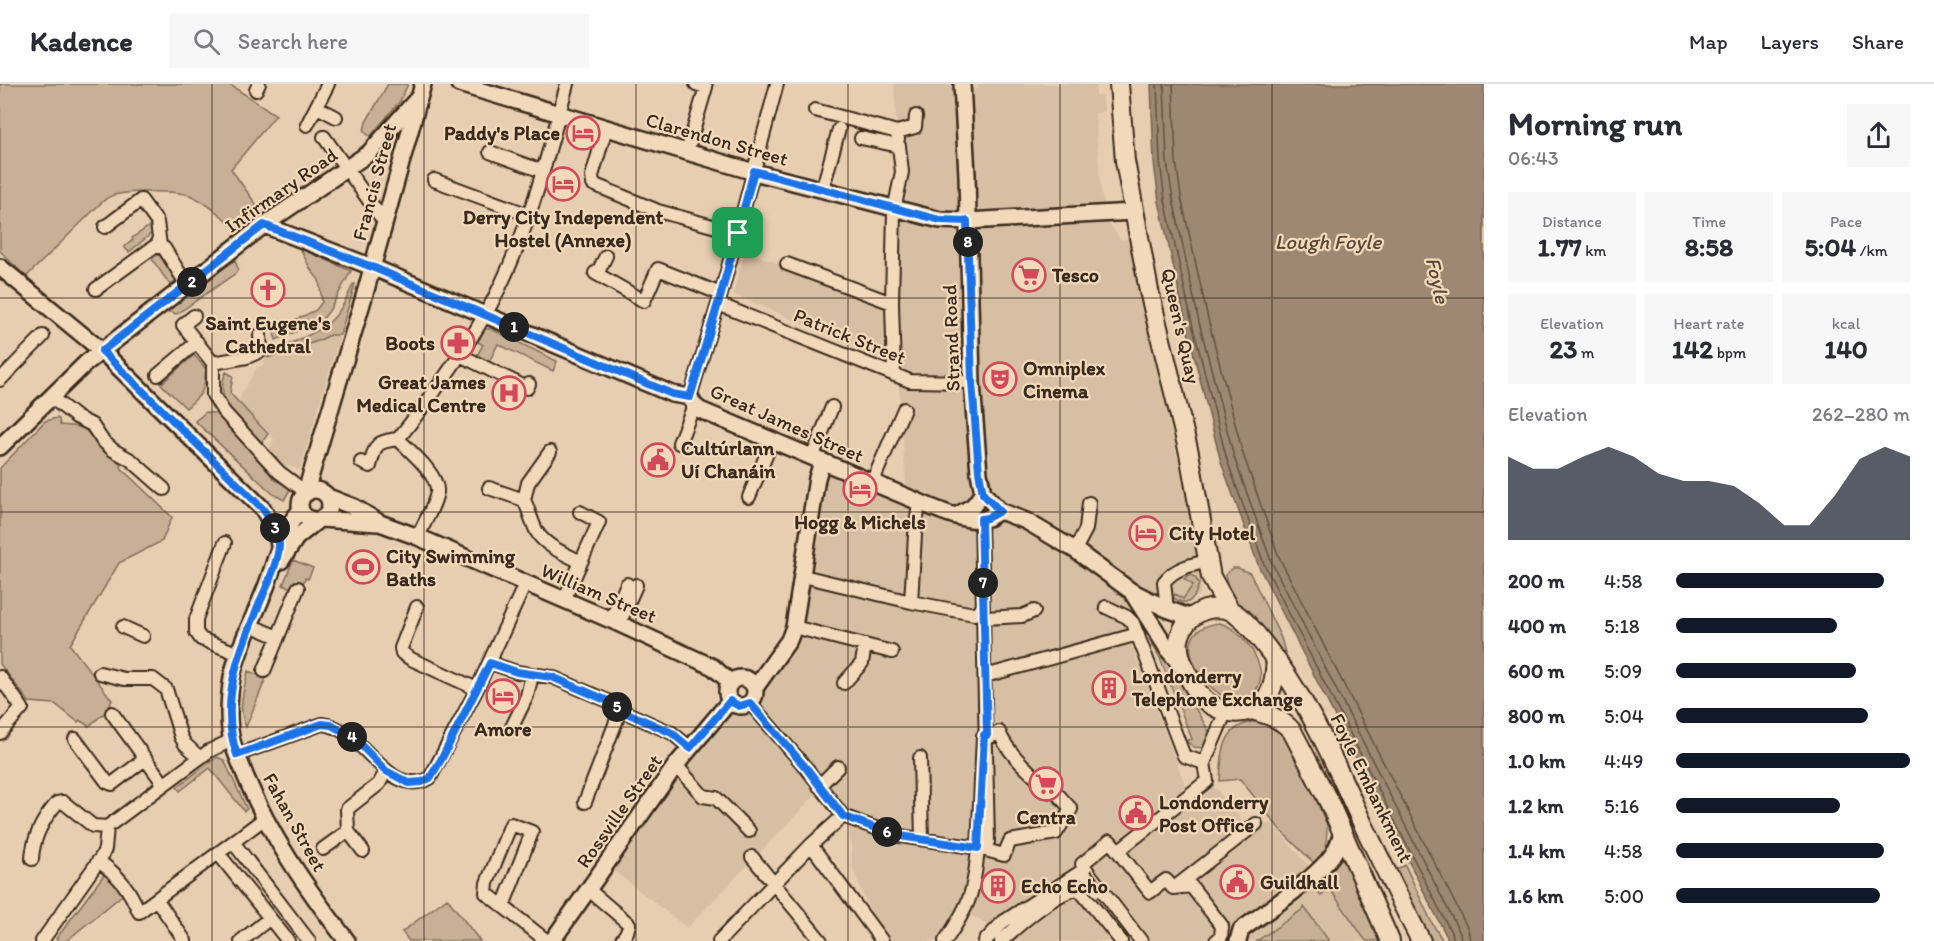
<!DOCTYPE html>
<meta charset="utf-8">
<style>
:root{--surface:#fff;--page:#f7f7f7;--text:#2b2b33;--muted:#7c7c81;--line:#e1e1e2;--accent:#111827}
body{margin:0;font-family:Itim,sans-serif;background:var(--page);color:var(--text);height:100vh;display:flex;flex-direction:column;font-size:22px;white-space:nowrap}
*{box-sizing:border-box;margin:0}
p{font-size:20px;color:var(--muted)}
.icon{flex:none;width:33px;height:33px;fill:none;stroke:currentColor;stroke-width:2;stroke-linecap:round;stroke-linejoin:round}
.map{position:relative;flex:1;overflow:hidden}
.details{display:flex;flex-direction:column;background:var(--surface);width:450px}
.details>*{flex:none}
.pin{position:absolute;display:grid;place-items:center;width:51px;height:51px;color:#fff;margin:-26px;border-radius:12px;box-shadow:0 3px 9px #0006}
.km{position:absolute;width:30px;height:30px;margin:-15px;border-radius:50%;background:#222;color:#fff;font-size:16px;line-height:30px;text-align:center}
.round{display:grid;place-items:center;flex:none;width:63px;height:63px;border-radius:0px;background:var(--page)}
.head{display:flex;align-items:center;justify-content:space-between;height:102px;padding:0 24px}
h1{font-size:33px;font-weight:700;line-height:45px}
.metrics{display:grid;grid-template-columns:repeat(3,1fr);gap:9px;height:102px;padding:6px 24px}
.metrics div{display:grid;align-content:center;border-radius:0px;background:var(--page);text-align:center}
.metrics b{font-size:26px;font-weight:700}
.metrics small{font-size:16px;font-weight:400}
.metrics p{font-size:16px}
.chart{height:168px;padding:12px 24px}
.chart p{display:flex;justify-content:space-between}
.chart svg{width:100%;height:108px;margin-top:6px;fill:var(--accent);opacity:.7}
ul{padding:0 24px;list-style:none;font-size:20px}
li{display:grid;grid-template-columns:96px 72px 1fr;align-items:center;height:45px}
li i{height:15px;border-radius:8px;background:var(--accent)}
header{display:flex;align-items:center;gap:36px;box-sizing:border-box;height:84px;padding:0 30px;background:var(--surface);border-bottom:2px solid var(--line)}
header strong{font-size:28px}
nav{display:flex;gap:33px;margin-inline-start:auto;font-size:21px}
.search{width:420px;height:54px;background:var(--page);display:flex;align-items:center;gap:15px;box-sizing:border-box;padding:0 21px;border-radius:0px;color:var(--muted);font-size:22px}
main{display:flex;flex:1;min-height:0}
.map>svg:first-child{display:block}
</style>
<header>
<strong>Kadence</strong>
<div class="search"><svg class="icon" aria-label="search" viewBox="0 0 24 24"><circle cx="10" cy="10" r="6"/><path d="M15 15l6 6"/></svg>Search here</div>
<nav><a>Map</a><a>Layers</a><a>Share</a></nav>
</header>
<main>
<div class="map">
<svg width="1484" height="857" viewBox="0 0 1484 857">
<rect width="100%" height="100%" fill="#e7ceb1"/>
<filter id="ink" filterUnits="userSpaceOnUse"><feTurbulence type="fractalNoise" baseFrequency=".0167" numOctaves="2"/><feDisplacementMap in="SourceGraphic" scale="12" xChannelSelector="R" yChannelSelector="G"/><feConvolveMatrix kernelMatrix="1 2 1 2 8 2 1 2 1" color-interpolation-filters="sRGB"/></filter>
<g filter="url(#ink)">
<path fill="#d7bfa3" d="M894,0H947L978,5V0H1096V11L1103,12L1104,27L1095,29L1101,107L1110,141L1121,156L1129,154L1203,489L1200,510L1189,520L1176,521L1131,560L1186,703L1216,704L1243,738L1272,740L1329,805L1366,857H1141L1083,782L991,845L981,836L959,825L943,853L938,857H892L871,829L852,783L849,740L821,705L687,844L609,783L796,543L823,388L907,415L899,302L901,280L884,274L733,210L745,167L897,223V48Z
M330,251H340L300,385L278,380L267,371L274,355L239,319L241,311L256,285L264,280L263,276L318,257Z
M1081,792L1132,857H992L1007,840Z"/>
<path fill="#c7b096" stroke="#816d5a" stroke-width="1.5" d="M0,0H229L276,31L231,85L260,126L246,135L243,146L239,150C229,137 207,119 192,112C176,106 131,107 114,111C109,112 106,115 102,118L26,193L0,167Z
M388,0H408L400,17L370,53L364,47L366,38Z
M154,139L152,149L129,168L124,163L133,156L132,154Z
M300,164L351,187L329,227L321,237L276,256L274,249L278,244L316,226L322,218L319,196L311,186Z
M158,170L179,194L170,201L152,175Z
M235,176L238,185L236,189L177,230L169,228V226Z
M353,200H355L340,251H330L318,257L267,274C307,244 331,257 353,200Z
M485,245H491L557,277L553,287L498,260L488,280L476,273L483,261L478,258Z
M194,271L206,285C204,309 203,309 186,324L161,300Z
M226,288L233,292L230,309L268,350L259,362C242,341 212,318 226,288Z
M206,328L219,330L275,396L291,404L284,416L273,410L195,337Z
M57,334L59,335L60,341L83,343L103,367L118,377L123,386L172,433L162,457L119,479L70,561L112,616L108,626L89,642L79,636L78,638L55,620L29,618L0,580V384L45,337Z
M293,476L313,484L308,495L305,494L303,500L294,497L291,504L283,501Z
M1233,484H1238L1250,489L1281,554L1288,579L1250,527L1235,518L1226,507L1229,506L1225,491Z
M1188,491C1194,491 1196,494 1199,500L1194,513L1188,518H1181L1173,514L1175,510L1183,515L1193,501L1184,495Z
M1219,539C1244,543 1283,599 1244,615C1215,627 1155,547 1219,539Z
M1152,553L1209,647L1210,651L1204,664L1194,663L1186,657L1192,655L1159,572L1149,555Z
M248,587L266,594L246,643C237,625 244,606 248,587Z
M1263,637L1281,646L1303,685L1327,741L1326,766L1315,780L1282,748L1240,695L1220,697C1222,664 1223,638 1263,637Z
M217,673L224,676L247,725L244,727L210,684L180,707L177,703Z
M1342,762L1382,857H1366L1330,805L1321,812L1317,804L1318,795Z
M1405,781L1432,839L1443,857H1429L1393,787Z
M106,788L126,808L66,857H58L56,855Z
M447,814L480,857H409L402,848Z
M1304,823L1329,857H1257L1303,825Z"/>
<path fill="#9e8873" stroke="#766251" stroke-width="1.5" d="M1151,0H1484V857H1449L1259,483L1221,378L1186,240L1159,117L1154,79Z"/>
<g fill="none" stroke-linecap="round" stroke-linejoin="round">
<path stroke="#635040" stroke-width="1.5" d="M1157,0L1160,78L1165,116L1192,239L1227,376L1264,480L1453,852L1454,857
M1164,0L1167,78L1173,115L1199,238L1234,373L1271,477L1460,849L1461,857
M1173,0L1176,77L1181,113L1208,235L1243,370L1279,473L1468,845L1470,857"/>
<defs>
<path id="minor" d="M256,6L259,0
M317,23L336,33
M815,26L897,48
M307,41L328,0
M606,44L592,92L593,100L658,127L738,149
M324,53L385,139
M861,54L899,62L902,88L894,126L892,219L894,291
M898,55L897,48L915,43L916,32
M490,68L542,87
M687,68L706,3L696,0
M434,96L529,131
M822,107L839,45
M105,143L141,116L157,138L160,162
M787,180L892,219
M595,189L644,217L658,185L721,210
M599,191V186L606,172
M96,205L155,162L164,164L187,201
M718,220L910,297L972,298
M194,232L183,241L213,279L247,273L261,267L260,251
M460,271L527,304L529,300
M213,279V311L224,328L279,388L307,409
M158,291L197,258
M0,296L43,252
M51,313L76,333L92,341L102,356L113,366L131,376L164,405
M690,313L721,210L777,0
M679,359L694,321
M550,368L528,399L524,416C529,426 532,439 537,448C545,462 567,471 581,478
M812,374L832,323
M361,378L370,382C376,360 375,358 398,355
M872,399L904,325
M489,404L524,416
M749,413L772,357
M418,453C423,440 435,422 437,408C439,391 410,367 398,355C430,315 459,275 485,231C524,164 547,76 567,0
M225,459L196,535V548L201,555L239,570
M1075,466L1086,445L1089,419
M803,492L911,518L974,530L983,523
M564,516L599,438L580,428
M911,518L915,451L919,418
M417,523L401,564L402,569L411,575L477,605
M1106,523L1127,533L1133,539L1184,672L1204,679
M1167,525L1164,498C1174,484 1193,480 1210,477
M984,534L1022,532L1034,527
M611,536L627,500
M619,540L636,501
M250,541L278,553L298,504
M123,543L143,552
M794,543L892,568
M490,579L517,588L552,593L615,620L619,630L585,718
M264,587L278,553
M100,589L124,595H153L166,605L181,653L185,660L200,674
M985,592L1138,550
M0,593L22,624L0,649
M844,599L862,579L865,561
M750,619L807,685L843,732L894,751L978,764L988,758L981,435
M618,625L672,649L690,664
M112,629L163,699
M511,645L527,612L532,591
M999,648C1009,672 1033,690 1051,708L1053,705L1071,725L1056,749L1010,757L1004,771L978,764L983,652L990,653Z
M75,655L107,698L112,700L145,675
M237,671L322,640C364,643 387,717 430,694L477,605L525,500
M920,674L922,755
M676,681L703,712L716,714L749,747
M819,702L838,683
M265,734L233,758L309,857
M811,761L882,857
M323,765L348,747
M363,767L348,747L347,725L379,700L386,687
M1118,767L1207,697L1204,679L1226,627
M218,769L288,857
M752,773L821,857
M32,775C33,753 43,735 57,719L63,718L93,742L107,743L209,667L232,656
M98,777C119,791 130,806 139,828L233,758
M1174,804L1256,740
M589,806L629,840L627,848L621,857
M157,816L185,857
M503,822L532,748L511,740L487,799L486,809L547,857
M42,857L102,772L105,765L107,743
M241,857L270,834
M719,857L811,761L843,732
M945,857C970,821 974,808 978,764
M985,857L1003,838L1082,787L1085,790
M1001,857C1019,841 1056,807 1079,805L1121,857
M1141,857L1082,780L1110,757L1150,808L1166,796L1173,804L1191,802L1222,842L1221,853L1216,857"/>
<path id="major" d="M459,0L754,88L940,136L967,137L1134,128
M962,0L967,91L972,298L979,389L983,409L1000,427L1026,437L1075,466L1131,507L1167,525L1192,534
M264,141L372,183L672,310L690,313L694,321L700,326L919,418C936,425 970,441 988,434C992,432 996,429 1000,427
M0,183L102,267L263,425L277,449L279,462
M0,363L86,279L264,141L369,69L419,13
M300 421a15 15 0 1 1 30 0a15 15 0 1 1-30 0Z
M307,409L309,397L366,206L423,0
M328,413L354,423L380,439L418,453L611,536L713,583L730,598
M301,426C279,448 276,480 264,508C253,536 238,564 232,593C229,613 227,637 232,657C235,668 241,680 245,691C270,752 307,805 347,857
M956,432L973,422L983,409
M321,435L377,439
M281,477L296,454L318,436
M1131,507L1169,567L1183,584
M727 608a14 14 0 1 1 28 0a14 14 0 1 1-28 0Z
M755,604L789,556L794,543L817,394L822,378
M552,857L676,681L730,617
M1238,857L1241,846C1266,827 1316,795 1333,770C1337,764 1340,756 1342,748"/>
<path id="highway" d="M1119,0L1125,77L1149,207L1189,369L1211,493L1229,525
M1276,575C1275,585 1275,597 1271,606C1261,630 1234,634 1213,622C1196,613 1176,575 1179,556C1182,542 1191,531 1205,526C1212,524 1224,523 1231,527C1244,534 1254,548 1263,559C1306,612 1332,673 1360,734C1380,775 1400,816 1421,857
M1252,626C1268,631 1281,634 1292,647L1329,718L1390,857"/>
</defs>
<use href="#minor" stroke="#3b2a1e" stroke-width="16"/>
<use href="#major" stroke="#3b2a1e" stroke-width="20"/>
<use href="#highway" stroke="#3b2a1e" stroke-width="22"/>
<use href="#minor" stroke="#f2d9ba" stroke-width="12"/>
<use href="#major" stroke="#f2d9ba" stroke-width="15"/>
<use href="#highway" stroke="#f2d9ba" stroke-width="18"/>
<defs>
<path id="minor-bridge" d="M1085,790L1097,806"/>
</defs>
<use href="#minor-bridge" stroke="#3b2a1e" stroke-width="16" stroke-linecap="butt"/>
<use href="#minor-bridge" stroke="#f2d9ba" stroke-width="12"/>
</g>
</g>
<g fill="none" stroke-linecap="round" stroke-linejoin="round" filter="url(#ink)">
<defs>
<path id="route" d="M754,87L940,136L967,137L972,298L979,388L983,410L1000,427L987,434L981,435L987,651H984L978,764L894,751L843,732L807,685L750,619L739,622L730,617L690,664L672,649L618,625L615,620L552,593L517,588L490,579L442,674L430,694L422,698L409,699L386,687L352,652L331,641L322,640L237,671C218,617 240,566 261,516C268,499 277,481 279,463C280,449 271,437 263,425L102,267L264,141L372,183L672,310L690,313L721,210Z"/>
</defs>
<use href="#route" stroke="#fff" stroke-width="12"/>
<use href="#route" stroke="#1a73e8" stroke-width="8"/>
</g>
<path fill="none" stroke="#3b2a1e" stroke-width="1.5" stroke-opacity="0.55" d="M212,0V857M424,0V857M636,0V857M848,0V857M1060,0V857M1272,0V857M0,214H1484M0,428H1484M0,643H1484"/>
<defs>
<symbol id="hotel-ring" viewBox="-11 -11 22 22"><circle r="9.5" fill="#f2d9ba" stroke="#d1495b" stroke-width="1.5"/><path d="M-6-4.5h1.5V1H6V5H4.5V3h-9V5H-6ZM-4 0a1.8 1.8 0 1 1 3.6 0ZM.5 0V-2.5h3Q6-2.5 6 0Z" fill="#d1495b"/></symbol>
<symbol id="supermarket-ring" viewBox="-11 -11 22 22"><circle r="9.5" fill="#f2d9ba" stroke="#d1495b" stroke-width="1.5"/><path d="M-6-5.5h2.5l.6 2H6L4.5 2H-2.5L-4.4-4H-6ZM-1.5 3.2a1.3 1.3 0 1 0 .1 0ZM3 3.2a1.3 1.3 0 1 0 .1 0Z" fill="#d1495b"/></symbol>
<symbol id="church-ring" viewBox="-11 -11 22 22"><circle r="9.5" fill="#f2d9ba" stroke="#d1495b" stroke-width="1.5"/><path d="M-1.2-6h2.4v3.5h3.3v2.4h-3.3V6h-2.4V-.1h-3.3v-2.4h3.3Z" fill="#d1495b"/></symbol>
<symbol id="pharmacy-ring" viewBox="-11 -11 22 22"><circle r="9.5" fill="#f2d9ba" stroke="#d1495b" stroke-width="1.5"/><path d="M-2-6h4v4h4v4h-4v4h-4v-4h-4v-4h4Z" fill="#d1495b"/></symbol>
<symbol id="theatre-ring" viewBox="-11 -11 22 22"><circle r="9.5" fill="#f2d9ba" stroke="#d1495b" stroke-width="1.5"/><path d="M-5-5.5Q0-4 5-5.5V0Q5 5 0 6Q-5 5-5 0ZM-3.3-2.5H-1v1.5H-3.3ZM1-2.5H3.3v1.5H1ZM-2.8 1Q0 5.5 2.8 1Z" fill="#d1495b"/></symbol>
<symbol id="hospital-ring" viewBox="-11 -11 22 22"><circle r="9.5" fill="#f2d9ba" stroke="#d1495b" stroke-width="1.5"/><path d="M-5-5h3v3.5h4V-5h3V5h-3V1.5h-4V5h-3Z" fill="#d1495b"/></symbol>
<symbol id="civic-ring" viewBox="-11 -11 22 22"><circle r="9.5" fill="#f2d9ba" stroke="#d1495b" stroke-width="1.5"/><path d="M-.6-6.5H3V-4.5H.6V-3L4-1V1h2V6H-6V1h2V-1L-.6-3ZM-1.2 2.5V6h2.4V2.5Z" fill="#d1495b"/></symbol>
<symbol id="stadium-ring" viewBox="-11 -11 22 22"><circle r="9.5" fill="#f2d9ba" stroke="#d1495b" stroke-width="1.5"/><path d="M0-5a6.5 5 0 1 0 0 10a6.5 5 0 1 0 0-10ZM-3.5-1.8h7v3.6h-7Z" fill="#d1495b"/></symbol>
<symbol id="building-ring" viewBox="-11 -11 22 22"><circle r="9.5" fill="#f2d9ba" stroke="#d1495b" stroke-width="1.5"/><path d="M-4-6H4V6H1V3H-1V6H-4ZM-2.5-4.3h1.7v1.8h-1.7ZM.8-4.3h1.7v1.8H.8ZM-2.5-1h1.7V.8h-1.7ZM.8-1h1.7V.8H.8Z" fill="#d1495b"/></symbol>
</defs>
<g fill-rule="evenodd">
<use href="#hotel-ring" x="564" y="30" width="38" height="38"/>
<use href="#hotel-ring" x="544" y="81" width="38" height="38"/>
<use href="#supermarket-ring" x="1010" y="172" width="38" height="38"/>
<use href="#church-ring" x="249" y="187" width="38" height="38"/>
<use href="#pharmacy-ring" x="439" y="240" width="38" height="38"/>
<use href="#theatre-ring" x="981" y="276" width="38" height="38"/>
<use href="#hospital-ring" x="490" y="290" width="38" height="38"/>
<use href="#civic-ring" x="639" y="357" width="38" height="38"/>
<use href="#hotel-ring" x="841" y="386" width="38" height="38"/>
<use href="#hotel-ring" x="1127" y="430" width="38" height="38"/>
<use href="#stadium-ring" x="344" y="464" width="38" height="38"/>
<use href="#building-ring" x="1090" y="585" width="38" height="38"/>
<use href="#hotel-ring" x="484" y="593" width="38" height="38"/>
<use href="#supermarket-ring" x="1027" y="681" width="38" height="38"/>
<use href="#civic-ring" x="1117" y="710" width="38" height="38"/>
<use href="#civic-ring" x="1218" y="779" width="38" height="38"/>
<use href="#building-ring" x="979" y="783" width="38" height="38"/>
</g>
<g text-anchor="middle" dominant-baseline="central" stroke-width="4.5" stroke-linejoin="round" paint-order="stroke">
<g font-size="20" font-weight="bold" fill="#3b2a1e" stroke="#f2d9ba" text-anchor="start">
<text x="560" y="49" text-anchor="end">Paddy's Place</text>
<text x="563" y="133" text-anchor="middle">Derry City Independent<tspan x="563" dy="23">Hostel (Annexe)</tspan></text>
<text x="1052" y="191">Tesco</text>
<text x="268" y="239" text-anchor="middle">Saint Eugene's<tspan x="268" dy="23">Cathedral</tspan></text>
<text x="435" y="259" text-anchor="end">Boots</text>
<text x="1023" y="284">Omniplex<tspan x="1023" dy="23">Cinema</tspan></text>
<text x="486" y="298" text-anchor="end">Great James<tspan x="486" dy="23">Medical Centre</tspan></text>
<text x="681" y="364">Cultúrlann<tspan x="681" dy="23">Uí Chanáin</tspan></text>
<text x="860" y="438" text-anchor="middle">Hogg &amp; Michels</text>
<text x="1169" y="449">City Hotel</text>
<text x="386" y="472">City Swimming<tspan x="386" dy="23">Baths</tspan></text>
<text x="1132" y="592">Londonderry<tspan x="1132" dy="23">Telephone Exchange</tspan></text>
<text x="503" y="645" text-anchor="middle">Amore</text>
<text x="1159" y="718">Londonderry<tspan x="1159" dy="23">Post Office</tspan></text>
<text x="1046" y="733" text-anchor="middle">Centra</text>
<text x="1260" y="798">Guildhall</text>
<text x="1021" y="802">Echo Echo</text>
</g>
<g font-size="20" fill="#3b2a1e" stroke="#f2d9ba">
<text transform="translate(717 55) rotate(16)">Clarendon Street</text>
<text transform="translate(374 98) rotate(-75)">Francis Street</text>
<text transform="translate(281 106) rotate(-35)">Infirmary Road</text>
<text transform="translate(1181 242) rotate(77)">Queen's Quay</text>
<text transform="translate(850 252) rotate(22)">Patrick Street</text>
<text transform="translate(951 254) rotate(-92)">Strand Road</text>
<text transform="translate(787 339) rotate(24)">Great James Street</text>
<text transform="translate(599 509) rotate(23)">William Street</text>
<text transform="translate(1372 704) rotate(64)">Foyle Embankment</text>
<text transform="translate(619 727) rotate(-55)">Rossville Street</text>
<text transform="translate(295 738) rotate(61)">Fahan Street</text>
</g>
<g font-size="21" font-style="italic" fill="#594638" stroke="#f2d9ba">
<text x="1328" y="157">Lough Foyle</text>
<text transform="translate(1438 196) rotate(77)">Foyle</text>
</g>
</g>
</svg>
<div class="pin" style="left:738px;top:149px;background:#1e9e55"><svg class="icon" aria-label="arrive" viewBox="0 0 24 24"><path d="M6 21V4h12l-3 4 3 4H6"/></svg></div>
<b class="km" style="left:514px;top:243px">1</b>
<b class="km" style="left:192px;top:198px">2</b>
<b class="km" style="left:275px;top:444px">3</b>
<b class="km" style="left:352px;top:653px">4</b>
<b class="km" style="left:617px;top:623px">5</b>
<b class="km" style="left:887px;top:748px">6</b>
<b class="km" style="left:983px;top:499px">7</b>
<b class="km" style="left:968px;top:158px">8</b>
</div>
<section class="details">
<div class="head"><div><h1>Morning run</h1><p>06:43</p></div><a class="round"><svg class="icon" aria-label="share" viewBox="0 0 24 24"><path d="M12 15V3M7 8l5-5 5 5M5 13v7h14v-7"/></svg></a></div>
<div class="metrics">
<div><p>Distance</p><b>1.77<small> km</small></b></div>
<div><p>Time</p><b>8:58</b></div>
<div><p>Pace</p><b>5:04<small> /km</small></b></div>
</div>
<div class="metrics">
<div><p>Elevation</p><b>23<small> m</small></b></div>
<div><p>Heart rate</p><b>142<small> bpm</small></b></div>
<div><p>kcal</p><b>140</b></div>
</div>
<div class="chart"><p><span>Elevation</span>262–280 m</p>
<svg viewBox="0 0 160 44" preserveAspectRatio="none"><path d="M0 44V10L10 15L20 15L30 10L40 6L50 10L60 17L70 20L80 20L90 22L100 29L110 38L120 38L130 26L140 11L150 6L160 10V44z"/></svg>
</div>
<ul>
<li><b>200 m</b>4:58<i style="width:89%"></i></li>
<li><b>400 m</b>5:18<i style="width:69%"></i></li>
<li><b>600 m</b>5:09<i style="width:77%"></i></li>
<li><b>800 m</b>5:04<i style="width:82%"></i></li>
<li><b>1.0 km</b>4:49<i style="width:100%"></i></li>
<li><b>1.2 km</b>5:16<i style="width:70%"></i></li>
<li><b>1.4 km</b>4:58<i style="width:89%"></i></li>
<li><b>1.6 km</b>5:00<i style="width:87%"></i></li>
</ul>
</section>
</main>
